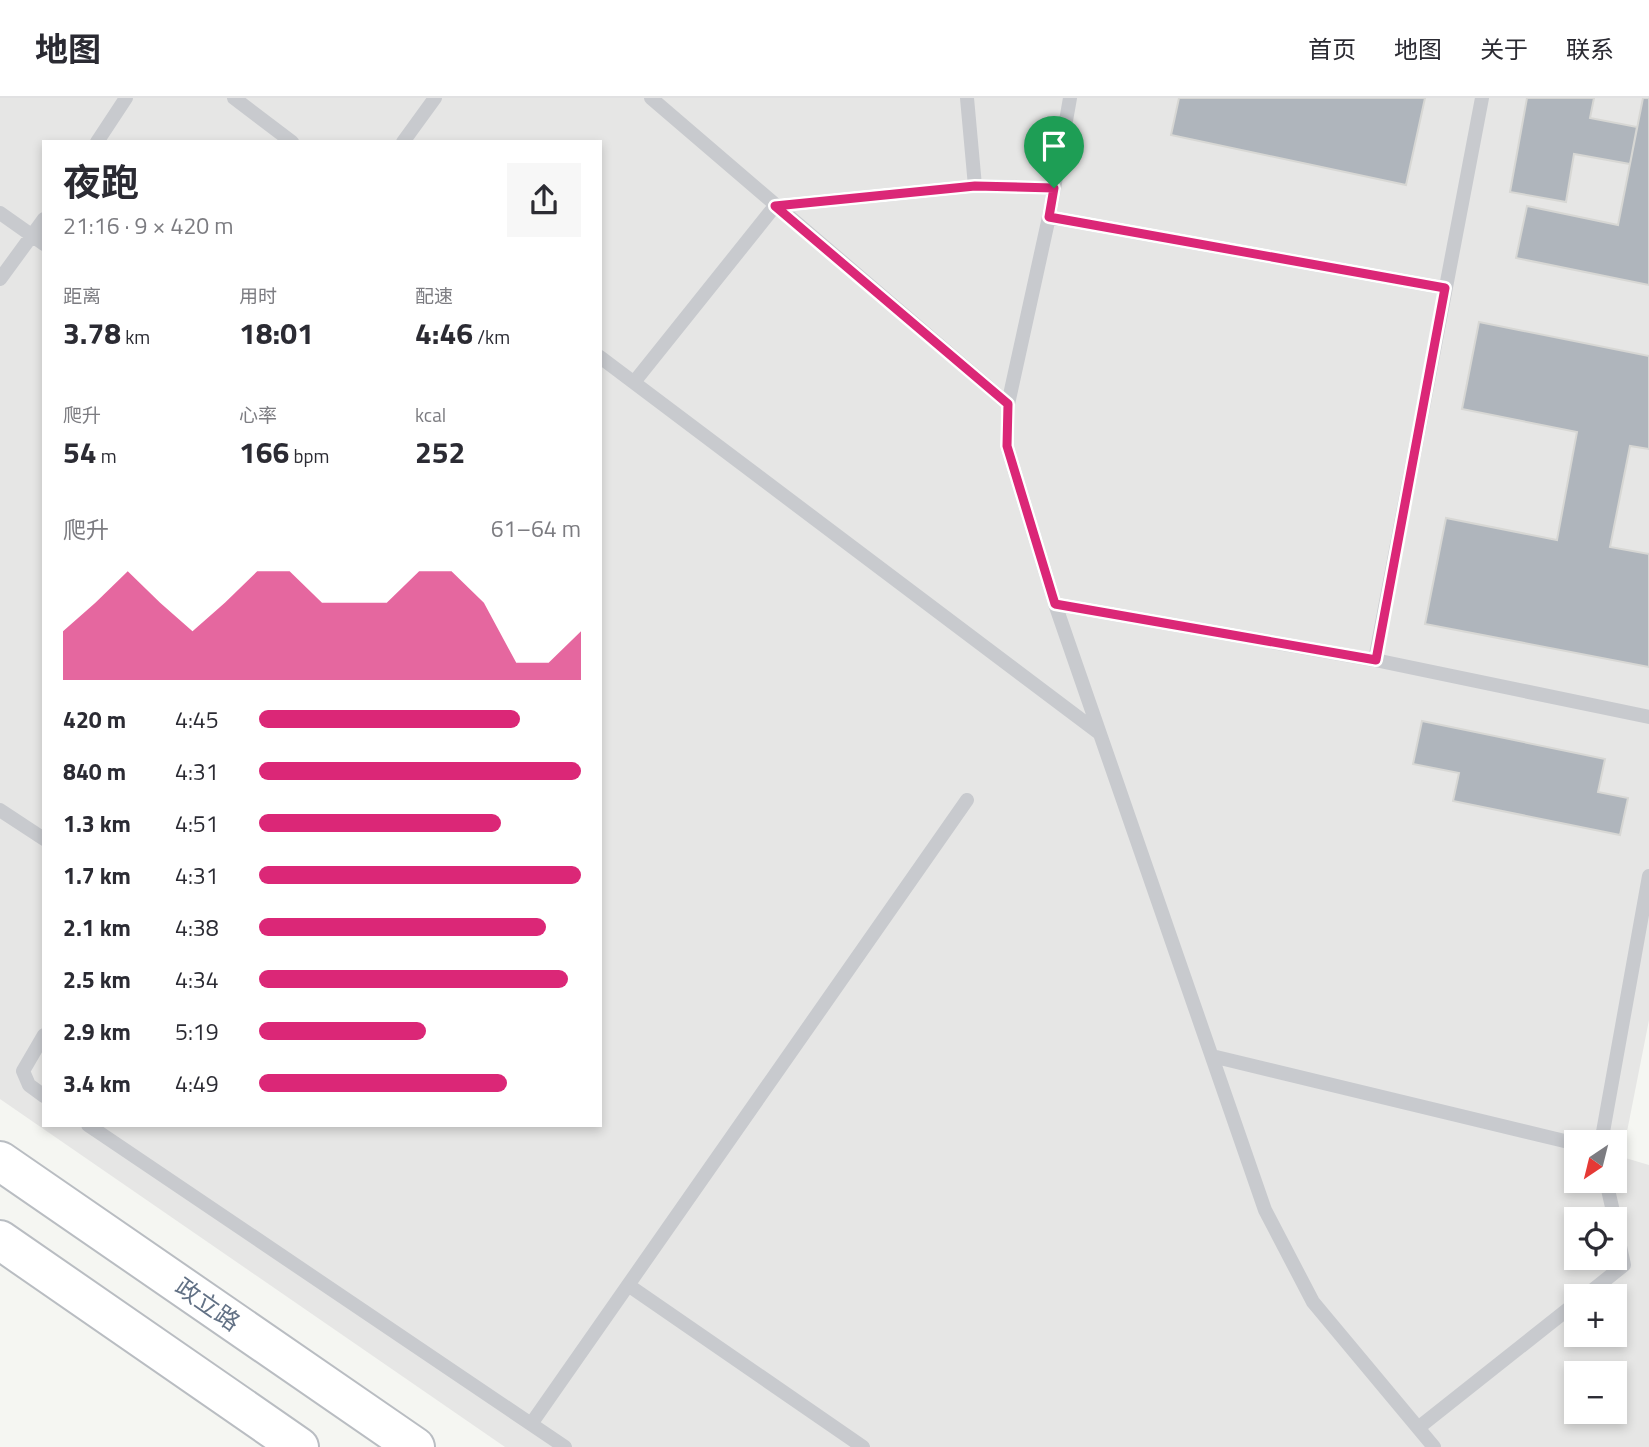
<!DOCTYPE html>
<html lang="zh">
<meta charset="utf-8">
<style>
:root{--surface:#fff;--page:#f7f7f7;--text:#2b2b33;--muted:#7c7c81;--line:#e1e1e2;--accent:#db2777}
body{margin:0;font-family:"Titillium Web","Noto Sans SC",sans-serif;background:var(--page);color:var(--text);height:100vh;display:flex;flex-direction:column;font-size:26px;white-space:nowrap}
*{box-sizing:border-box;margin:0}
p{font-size:23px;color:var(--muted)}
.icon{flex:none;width:38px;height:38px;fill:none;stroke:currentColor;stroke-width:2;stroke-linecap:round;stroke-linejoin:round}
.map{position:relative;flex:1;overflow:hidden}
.sheet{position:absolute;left:42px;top:42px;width:560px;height:987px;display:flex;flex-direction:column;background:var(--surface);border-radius:0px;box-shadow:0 4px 10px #0003}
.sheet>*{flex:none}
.needle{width:46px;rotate:215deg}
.buttons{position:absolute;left:1564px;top:1032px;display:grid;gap:14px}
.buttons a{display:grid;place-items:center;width:63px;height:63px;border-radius:0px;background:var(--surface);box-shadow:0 4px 10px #0003;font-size:35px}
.pin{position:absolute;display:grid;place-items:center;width:60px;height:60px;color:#fff;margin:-72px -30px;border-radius:50% 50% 50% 0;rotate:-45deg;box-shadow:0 0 7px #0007}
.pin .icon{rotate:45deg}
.round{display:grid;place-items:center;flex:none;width:74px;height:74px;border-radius:0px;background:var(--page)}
.overview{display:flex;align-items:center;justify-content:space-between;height:119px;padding:0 21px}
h1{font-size:38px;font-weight:700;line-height:52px}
.stats{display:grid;grid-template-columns:repeat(3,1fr);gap:10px;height:119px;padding:7px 21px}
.stats div{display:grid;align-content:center}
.stats b{font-size:30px;font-weight:700}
.stats small{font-size:19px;font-weight:400}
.stats p{font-size:19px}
.chart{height:196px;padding:14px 21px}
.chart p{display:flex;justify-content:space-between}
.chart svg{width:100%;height:126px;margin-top:7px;fill:var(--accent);opacity:.7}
ul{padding:0 21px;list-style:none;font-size:23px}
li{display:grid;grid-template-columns:112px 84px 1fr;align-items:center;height:52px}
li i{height:18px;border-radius:9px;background:var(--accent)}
header{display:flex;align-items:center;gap:42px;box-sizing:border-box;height:98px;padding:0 35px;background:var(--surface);border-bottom:2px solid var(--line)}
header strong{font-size:33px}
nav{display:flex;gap:38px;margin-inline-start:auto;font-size:24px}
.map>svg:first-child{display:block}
</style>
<header>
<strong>地图</strong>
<nav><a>首页</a><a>地图</a><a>关于</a><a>联系</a></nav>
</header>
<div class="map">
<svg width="1649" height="1349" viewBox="0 0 1649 1349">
<rect width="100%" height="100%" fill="#f5f6f2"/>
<path fill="#e6e6e5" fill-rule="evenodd" d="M0,0H1649V922L1622,1059L1649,1067V1349H505L0,1001ZM44,44H600V1027H44ZM1577,1045H1615V1083H1577ZM1577,1122H1615V1160H1577ZM1577,1199H1615V1237H1577ZM1577,1276H1615V1314H1577Z"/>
<path fill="#afb5bc" stroke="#d7d7d4" stroke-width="2" d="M1179,0H1425L1406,87L1171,37Z
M1527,0H1594L1590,20L1637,29L1630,66L1574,56L1566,104L1510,94Z
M1643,0H1649V187L1516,160L1527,108L1618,127Z
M1479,224L1649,258V351L1630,348L1610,449L1649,456V569L1425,526L1446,420L1557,442L1577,334L1462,311Z
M1422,623L1605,661L1598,694L1628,700L1620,737L1453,703L1459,675L1413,666Z"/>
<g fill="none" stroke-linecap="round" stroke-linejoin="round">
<defs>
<path id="secondary" d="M0,1063L415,1349
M0,1142L299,1349"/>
</defs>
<use href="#secondary" stroke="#b9bdc2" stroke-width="42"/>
<path stroke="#c8cace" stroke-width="14" d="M234,0L292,44
M651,0L1008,306
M967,0L975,88
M1070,0L1049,119L1008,306L1007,348L1055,506L1265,1112L1313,1204L1434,1349
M97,44L126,0
M403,44L435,0
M0,115L44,146
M1049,119L1445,190
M0,181L44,121
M600,259L1099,635
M635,283L775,108L975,88L1054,90
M1055,506L1375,562L1649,619
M1375,562L1482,0
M0,712L44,741
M44,937L23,973L29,987L44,998
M1212,958L1577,1046
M88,1027L565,1349
M1601,1045L1649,778
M1606,1083L1615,1122
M628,1187L863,1349
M1584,1199L1624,1167L1615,1125
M531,1326L967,702
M1418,1330L1577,1204"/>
<use href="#secondary" stroke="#fff" stroke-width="38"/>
</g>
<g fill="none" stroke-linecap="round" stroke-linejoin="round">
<defs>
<path id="route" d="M975,88L1054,90L1049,119L1445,190L1376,562L1055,506L1007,348L1008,306L775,108Z"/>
</defs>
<use href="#route" stroke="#fff" stroke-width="14"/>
<use href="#route" stroke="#db2777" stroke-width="9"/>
</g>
<g text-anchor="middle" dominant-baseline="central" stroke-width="7" stroke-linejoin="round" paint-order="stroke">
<g font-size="24" fill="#627185" stroke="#fff">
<text transform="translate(208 1206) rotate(35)">政立路</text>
</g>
</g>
</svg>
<div class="buttons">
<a><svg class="needle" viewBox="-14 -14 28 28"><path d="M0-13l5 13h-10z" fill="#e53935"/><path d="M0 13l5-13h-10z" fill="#7c7c81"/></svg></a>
<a><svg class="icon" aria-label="locate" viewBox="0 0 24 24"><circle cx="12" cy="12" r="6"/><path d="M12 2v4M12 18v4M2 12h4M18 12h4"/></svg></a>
<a>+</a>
<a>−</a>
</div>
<div class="pin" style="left:1054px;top:90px;background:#1e9e55"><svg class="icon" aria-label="arrive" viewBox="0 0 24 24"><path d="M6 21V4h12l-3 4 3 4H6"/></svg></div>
<section class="sheet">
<div class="overview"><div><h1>夜跑</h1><p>21:16 · 9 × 420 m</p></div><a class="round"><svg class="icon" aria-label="share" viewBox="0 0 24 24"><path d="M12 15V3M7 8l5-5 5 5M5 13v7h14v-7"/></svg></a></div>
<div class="stats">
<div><p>距离</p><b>3.78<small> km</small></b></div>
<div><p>用时</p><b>18:01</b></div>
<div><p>配速</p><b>4:46<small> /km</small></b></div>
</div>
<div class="stats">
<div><p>爬升</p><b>54<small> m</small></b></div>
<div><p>心率</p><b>166<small> bpm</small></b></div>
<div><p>kcal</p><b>252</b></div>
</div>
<div class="chart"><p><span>爬升</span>61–64 m</p>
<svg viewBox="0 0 160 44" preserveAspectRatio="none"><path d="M0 44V27L10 17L20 6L30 17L40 27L50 17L60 6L70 6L80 17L90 17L100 17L110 6L120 6L130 17L140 38L150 38L160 27V44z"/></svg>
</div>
<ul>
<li><b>420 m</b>4:45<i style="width:81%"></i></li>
<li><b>840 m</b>4:31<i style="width:100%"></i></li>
<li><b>1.3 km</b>4:51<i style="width:75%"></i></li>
<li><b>1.7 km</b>4:31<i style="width:100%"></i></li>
<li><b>2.1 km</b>4:38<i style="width:89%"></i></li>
<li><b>2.5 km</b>4:34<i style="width:96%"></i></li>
<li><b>2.9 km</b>5:19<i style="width:52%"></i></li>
<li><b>3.4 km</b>4:49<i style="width:77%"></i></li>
</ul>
</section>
</div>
